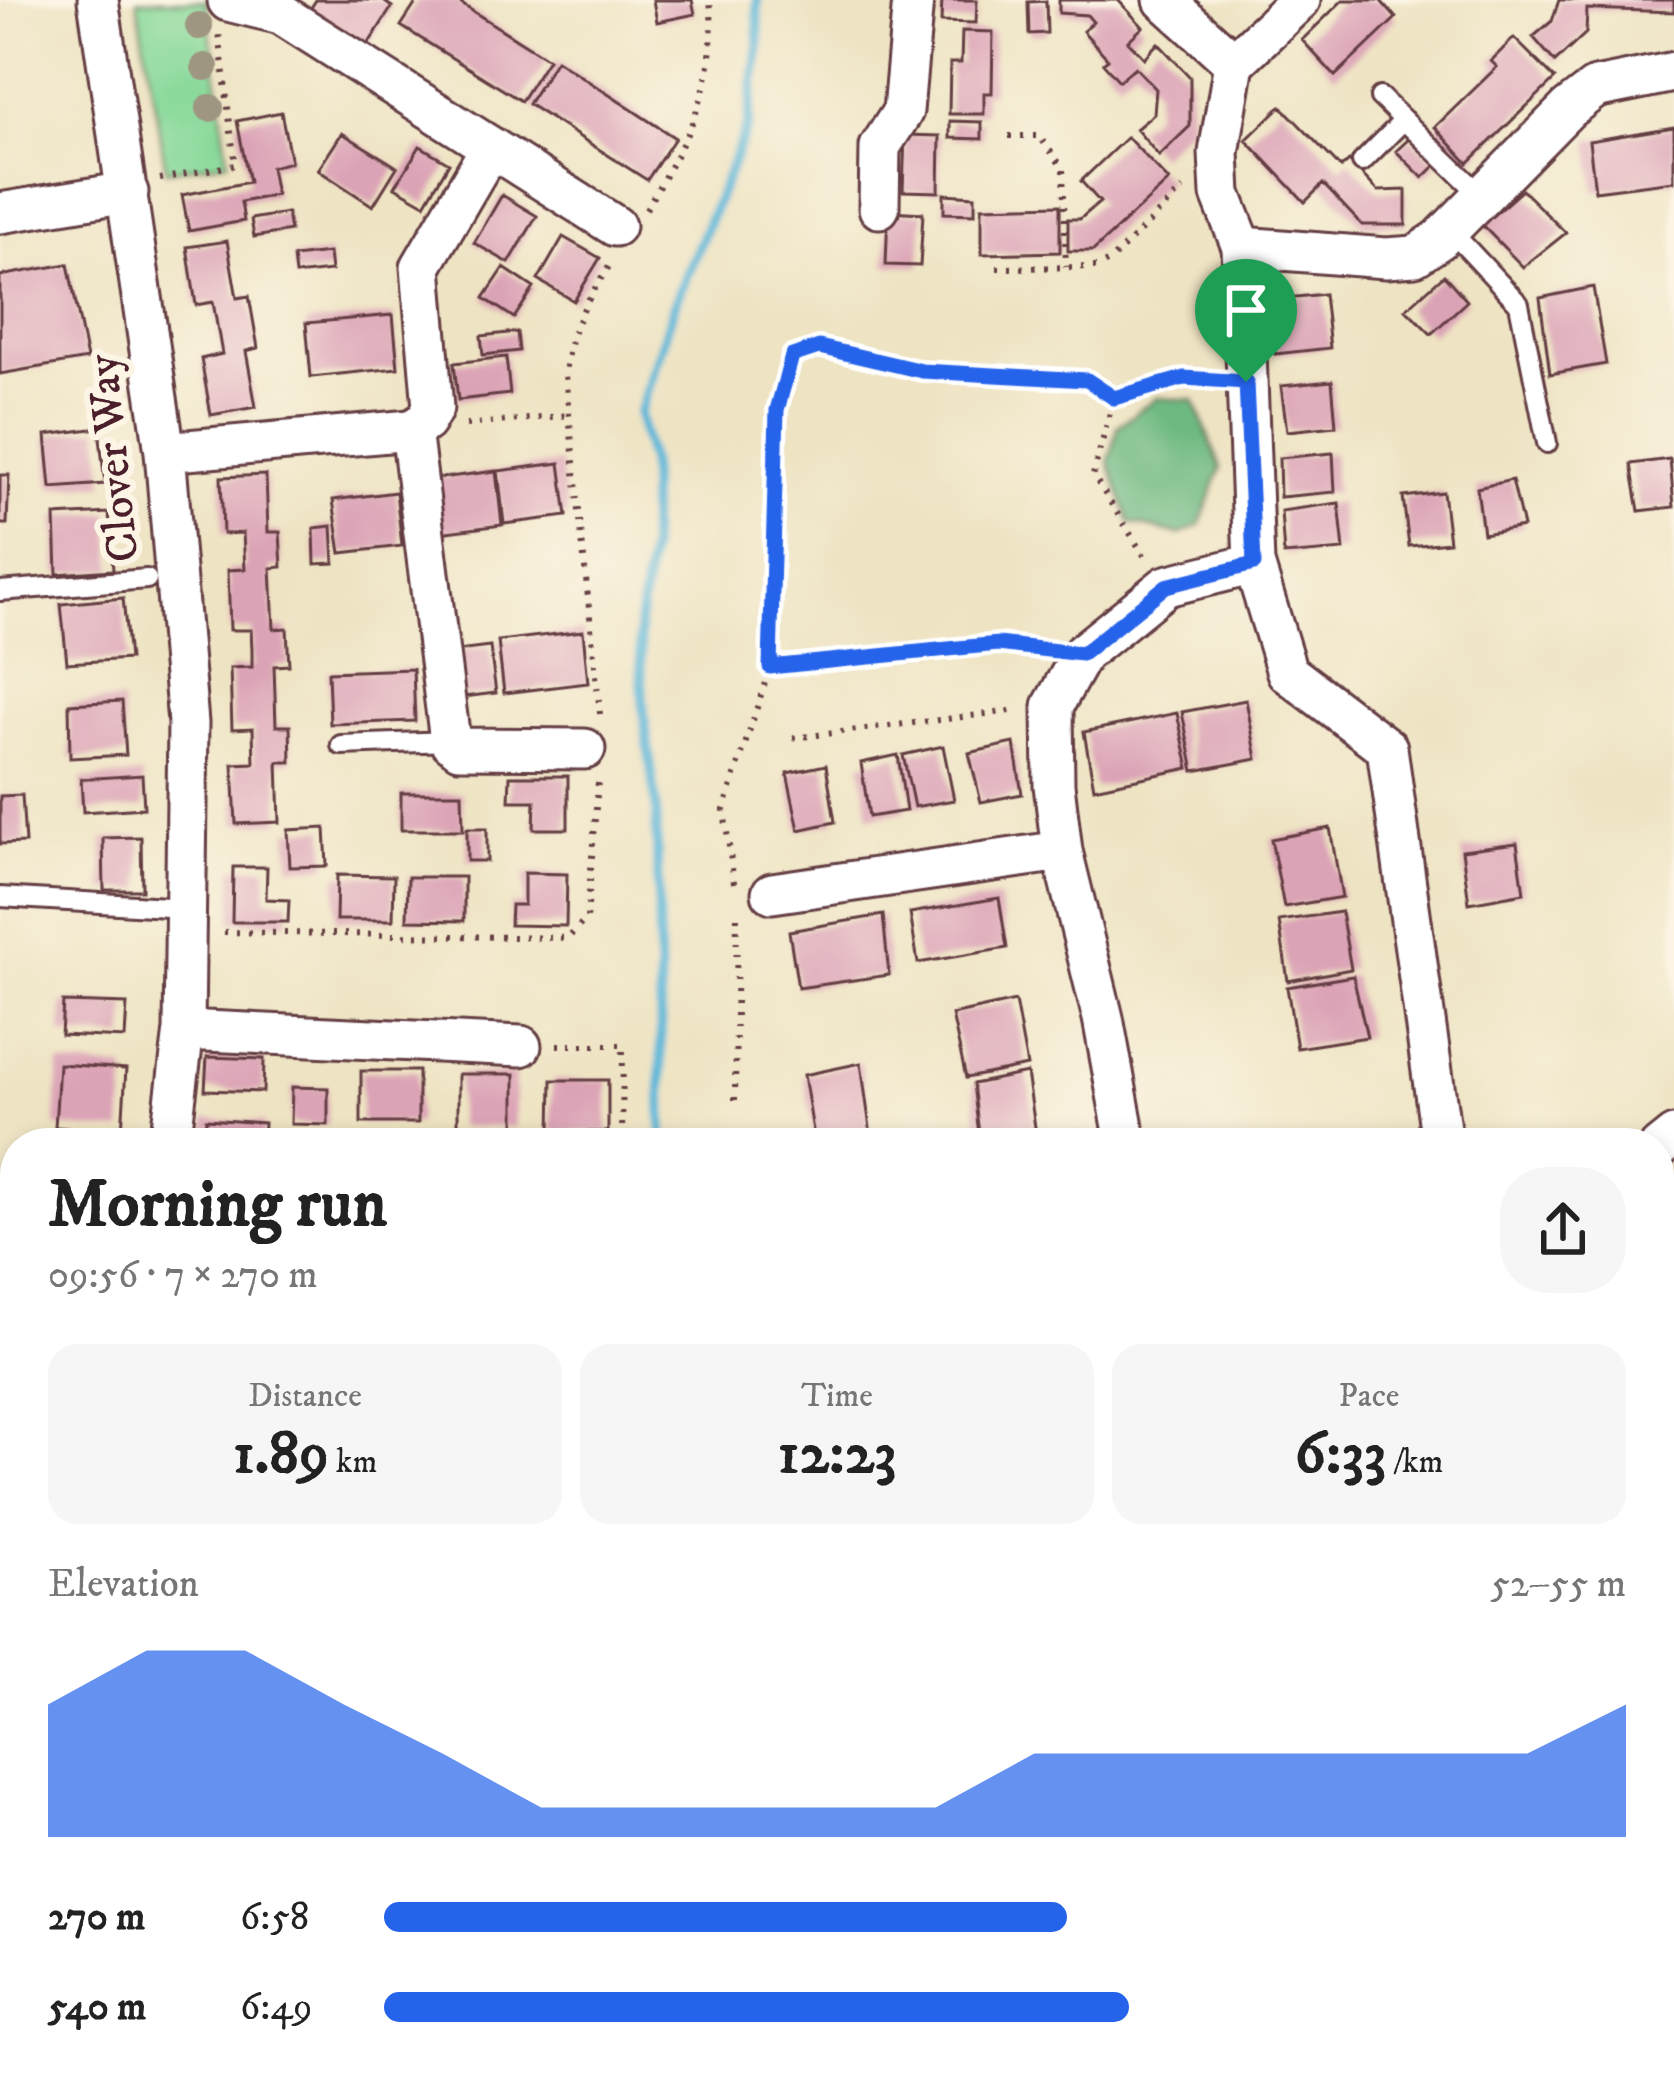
<!DOCTYPE html>
<meta charset="utf-8">
<style>
:root{--surface:#fff;--page:#f6f6f6;--text:#222;--muted:#767676;--accent:#2563eb}
body{margin:0;font-family:"IM FELL DW Pica",serif;background:var(--page);color:var(--text);height:100vh;display:flex;flex-direction:column;font-size:45px;white-space:nowrap}
*{box-sizing:border-box;margin:0}
p{font-size:39px;color:var(--muted)}
.icon{flex:none;width:66px;height:66px;fill:none;stroke:currentColor;stroke-width:2;stroke-linecap:round;stroke-linejoin:round}
.map{position:relative;flex:1;overflow:hidden}
.sheet{position:absolute;left:0px;top:1128px;width:1674px;height:951px;display:flex;flex-direction:column;background:var(--surface);border-radius:48px 48px 0 0;box-shadow:0 6px 18px #0003}
.sheet>*{flex:none}
.pin{position:absolute;display:grid;place-items:center;width:102px;height:102px;color:#fff;margin:-123px -51px;border-radius:50% 50% 50% 0;rotate:-45deg;box-shadow:0 0 12px #0007}
.pin .icon{rotate:45deg}
.round{display:grid;place-items:center;flex:none;width:126px;height:126px;border-radius:48px;background:var(--page)}
.overview{display:flex;align-items:center;justify-content:space-between;height:204px;padding:0 48px}
h1{font-size:66px;font-weight:800;line-height:90px}
.figures{display:grid;grid-template-columns:repeat(3,1fr);gap:18px;height:204px;padding:12px 48px}
.figures div{display:grid;align-content:center;border-radius:30px;background:var(--page);text-align:center}
.figures b{font-size:60px;font-weight:800}
.figures small{font-size:33px;font-weight:400}
.figures p{font-size:33px}
.chart{height:336px;padding:24px 48px}
.chart p{display:flex;justify-content:space-between}
.chart svg{width:100%;height:216px;margin-top:12px;fill:var(--accent);opacity:.7}
ul{padding:0 48px;list-style:none;font-size:39px}
li{display:grid;grid-template-columns:192px 144px 1fr;align-items:center;height:90px}
li i{height:30px;border-radius:15px;background:var(--accent)}
.map>svg:first-child{display:block}
</style>
<div class="map">
<svg width="1674" height="2078" viewBox="0 0 1674 2078">
<rect width="100%" height="100%" fill="#fcf5e5"/>
<filter id="ink" filterUnits="userSpaceOnUse"><feTurbulence type="fractalNoise" baseFrequency=".00833" numOctaves="2"/><feDisplacementMap in="SourceGraphic" scale="24" xChannelSelector="R" yChannelSelector="G"/><feConvolveMatrix kernelMatrix="1 2 1 2 8 2 1 2 1" color-interpolation-filters="sRGB"/></filter>
<filter id="wash" filterUnits="userSpaceOnUse"><feTurbulence type="fractalNoise" baseFrequency=".004" numOctaves="4" result="noise"/><feDisplacementMap in="SourceGraphic" scale="48" xChannelSelector="R" yChannelSelector="G"/><feGaussianBlur stdDeviation="2.7" result="paint"/><feColorMatrix in="noise" values="0 0 0 0 0 0 0 0 0 0 0 0 0 0 0 0 0 1.4 0 .05"/><feComposite in="paint" operator="in"/></filter>
<g filter="url(#wash)">
<rect width="100%" height="100%" fill="#eee3c2"/>
<path fill="#f6cfd9" d="M1674,2032V2078H1585L1610,2064H1659V2038Z"/>
<path fill="#88d99a" stroke="#697c62" stroke-width="3" d="M137,0L206,1L228,161L166,171Z"/>
<path fill="#6eb982" stroke="#5c6c56" stroke-width="3" d="M1156,398L1194,400L1221,468L1200,525L1180,535L1130,523L1109,462L1118,426Z"/>
<g fill="none" stroke-linecap="round" stroke-linejoin="round">
<path stroke="#5ab6d8" stroke-width="10" d="M663,1143L656,803L644,716L639,624L650,550V467L639,414L676,301L748,125L759,44L757,0
M749,2064L753,2078"/>
</g>
<g id="blocks">
<path fill="#dba3b6" d="M316,0H382L392,7L364,51L307,14Z
M418,0H455L548,59L521,101L401,26Z
M653,0H692L695,14L657,22Z
M942,0H977L976,23L941,22Z
M1059,0H1118L1143,27L1128,41L1144,58L1158,43L1190,77V126L1159,156L1136,129L1154,114L1156,89L1135,67L1119,81L1103,63L1108,59L1083,31L1093,22L1087,15L1059,13Z
M1343,0H1380L1396,18L1335,76L1302,40Z
M1559,0H1674V12L1587,9L1586,33L1555,62L1533,37L1552,21Z
M1046,1L1047,33L1029,34L1028,2Z
M962,31L993,32L992,93H984V114H949L950,63H961Z
M1514,38L1555,79L1468,163L1435,127L1497,67L1491,61Z
M556,60L675,138L647,180L528,104Z
M1281,106L1341,168L1349,161L1378,191L1406,190V225H1362L1323,184L1305,202L1246,140Z
M281,112L291,162L271,167L276,195L241,202L244,221L189,231L182,195L249,182L237,121Z
M950,121L982,122V139L950,138Z
M1674,127V181L1595,191L1589,141Z
M342,133L397,167L373,206L318,170Z
M905,135L940,136L939,192L903,191Z
M1127,137L1169,181L1093,251H1068V219H1080L1100,202L1081,181Z
M1411,137L1437,164L1423,178L1396,151Z
M420,146L449,163L425,204L395,187Z
M1522,190L1566,233L1523,267L1482,225Z
M944,194L975,196V214L944,213Z
M502,195L537,216L509,263L474,243Z
M1060,205V252L982,254V207Z
M888,211L923,213L920,266L886,265Z
M287,213L290,231L254,237L251,219Z
M563,237L600,258L574,301L538,280Z
M227,241L237,298L249,296L258,348L246,351L256,407L211,415L201,359L222,354L213,302L196,305L187,247Z
M329,253L331,271L295,275L293,257Z
M68,264L87,359L0,374V276Z
M504,268L534,288L514,318L484,298Z
M1444,275L1467,301L1431,334L1406,309Z
M1593,287L1606,364L1550,374L1540,298Z
M1324,294L1330,348L1275,354L1269,300Z
M393,315L398,368L311,377L306,323Z
M517,332L519,351L483,355L481,336Z
M506,357L510,394L458,400L454,363Z
M1332,381L1336,426L1287,431L1281,386Z
M99,428L105,484L51,488L46,435Z
M1333,453L1335,492L1280,497L1279,458Z
M1670,459L1674,507L1639,511L1631,464Z
M560,463L567,516L504,524L498,471Z
M496,471L502,525L439,533L433,479Z
M0,475H9L7,524H0Z
M266,475L268,532H280L281,550L282,567L271,568L274,629L287,628L288,647L289,665L274,666L276,726H290L291,762H278L280,822L236,824L233,764L254,763L253,728L232,729L230,668L252,667V649L251,630H230L228,570L245,569L243,533L223,534L221,477Z
M1512,480L1523,527L1483,534L1477,488Z
M396,492L402,546L341,553L333,500Z
M1443,492L1449,542L1409,546L1403,497Z
M1339,503L1344,550L1284,555L1281,511Z
M109,513L113,570L57,574L55,516Z
M332,526L334,563L315,564L314,528Z
M123,598L129,659L67,663L61,604Z
M583,631L588,683L504,693L498,641Z
M490,647L496,693L463,697L457,651Z
M413,669L415,721L330,724L328,672Z
M1246,700L1257,759L1194,771L1182,712Z
M122,701L126,755L70,758L69,704Z
M1177,713L1189,768L1094,788L1084,732Z
M1014,743L1022,794L981,802L969,753Z
M943,746L954,800L914,807L903,755Z
M898,755L906,811L869,817L861,763Z
M826,765L835,822L799,830L787,773Z
M142,775L144,808L83,812L81,779Z
M510,776H568V829H534L535,801H509Z
M401,793H462L463,830H401Z
M22,795L25,843L0,844V796Z
M325,828L327,866L290,867L288,830Z
M467,828H487V861H467Z
M1330,828L1342,897L1284,907L1271,839Z
M141,837L142,890H104L103,838Z
M1517,843L1524,893L1469,903L1462,850Z
M233,867H267L266,899L289,900L288,922H232Z
M524,873L567,874L566,926L510,925L511,905H524Z
M337,875L394,876L393,920H336Z
M408,877H464V921L407,920Z
M999,898L1007,948L918,963L910,913Z
M1341,912L1351,969L1288,981L1279,921Z
M883,915L889,975L798,988L789,931Z
M1353,976L1367,1037L1297,1048L1287,987Z
M1015,1001L1027,1066L966,1078L952,1015Z
M63,1002L127,1004L125,1038L61,1035Z
M207,1057L264,1059L263,1092L205,1090Z
M861,1063L872,1143H815L804,1075Z
M59,1064L126,1069L122,1131L55,1127Z
M361,1071H418V1123H361Z
M1027,1073L1036,1134L980,1143L973,1084Z
M458,1074H515V1127H458Z
M552,1080H608V1132H551Z
M292,1087L328,1088V1125L291,1124Z
M206,1119L264,1123L263,1143H204Z
M1674,1192V1294L1659,1270V1202Z
M0,1349H15V1386H0Z
M1674,1386V1445L1659,1458V1400Z
M0,1445L15,1446V1483H0Z"/>
</g>
</g>
<g filter="url(#ink)">
<use href="#blocks" fill-opacity="0" stroke="#633c42" stroke-width="3"/>
<g fill="none" stroke-linecap="round" stroke-linejoin="round">
<defs>
<path id="lane" d="M1380,97L1482,196
M1362,162L1404,120
M1449,229L1519,304L1547,443
M0,591L147,579
M341,745L450,741
M0,897L185,908"/>
<path id="street" d="M98,0L165,452L188,723L184,1030L170,1143
M1164,0L1234,63
M1300,0L1234,63L1219,153L1221,194L1242,247L1254,564L1287,672L1387,748L1442,1143
M228,1L281,14L615,226
M879,208L880,147L903,111L913,0
M0,213L128,192
M1242,247L1386,258L1415,256L1440,239L1568,109L1595,88L1674,72
M411,430L450,741L459,748L585,749
M165,452L411,430L425,422L433,408L421,267L491,147
M772,893L1062,851
M184,1030L521,1046
M1126,1143L1103,1018L1062,851L1054,785L1053,706L1082,654L1166,586L1254,564
M1659,1148L1674,1136
M0,1256L15,1258
M0,1549L15,1548
M0,1833L15,1828
M1659,1983L1674,1977
M1451,2078L1473,2064"/>
<path id="primary" d="M1659,1681L1674,1669
M1659,1790L1674,1778
M1167,2078L1186,2064
M1317,2078L1335,2064"/>
</defs>
<use href="#lane" stroke="#633c42" stroke-width="24"/>
<use href="#street" stroke="#633c42" stroke-width="45"/>
<use href="#primary" stroke="#633c42" stroke-width="66"/>
<path stroke="#633c42" stroke-width="6" stroke-dasharray="3 9" stroke-linecap="butt" d="M1009,136H1039L1063,168L1066,267
M160,179L235,165L219,33
M646,209C688,136 719,87 710,0
M997,268L1097,267L1111,260L1183,189
M1114,398L1184,378L1212,380
M466,425L570,415
M1043,650L998,644L770,667L777,410L792,356L819,347L922,371L1087,380L1114,398L1093,475L1145,557
M600,714L565,375C569,329 587,299 612,262
M793,738L1019,710
M734,883L724,810L770,667
M224,932L568,938L587,918L598,782
M557,1045H623L622,1143
M735,1100L737,908
M1659,1855L1674,1842
M1614,2064L1619,2078
M1101,2078L1120,2064
M1395,2078L1412,2064"/>
<use href="#lane" stroke="#fff" stroke-width="18"/>
<use href="#street" stroke="#fff" stroke-width="39"/>
<use href="#primary" stroke="#f9bf6d" stroke-width="60"/>
</g>
<g fill="#9e9681">
<circle cx="199" cy="26" r="14"/>
<circle cx="205" cy="67" r="14"/>
<circle cx="210" cy="108" r="14"/>
</g>
</g>
<g fill="none" stroke-linecap="round" stroke-linejoin="round" filter="url(#ink)">
<defs>
<path id="route" d="M819,347L922,371L1087,380L1114,398L1184,378L1246,382L1254,564L1166,586L1082,654L998,644L770,667L777,410L792,356Z"/>
</defs>
<use href="#route" stroke="#fff" stroke-width="24"/>
<use href="#route" stroke="#2563eb" stroke-width="15"/>
</g>
<g text-anchor="middle" dominant-baseline="central" stroke-width="12" stroke-linejoin="round" paint-order="stroke">
<g font-size="45" fill="#4a1f2b" stroke="#fcf5e5">
<text transform="translate(114 458) rotate(-96)">Clover Way</text>
</g>
</g>
</svg>
<div class="pin" style="left:1246px;top:382px;background:#1e9e55"><svg class="icon" aria-label="arrive" viewBox="0 0 24 24"><path d="M6 21V4h12l-3 4 3 4H6"/></svg></div>
<section class="sheet">
<div class="overview"><div><h1>Morning run</h1><p>09:56 · 7 × 270 m</p></div><a class="round"><svg class="icon" aria-label="share" viewBox="0 0 24 24"><path d="M12 15V3M7 8l5-5 5 5M5 13v7h14v-7"/></svg></a></div>
<div class="figures">
<div><p>Distance</p><b>1.89<small> km</small></b></div>
<div><p>Time</p><b>12:23</b></div>
<div><p>Pace</p><b>6:33<small> /km</small></b></div>
</div>
<div class="chart"><p><span>Elevation</span>52–55 m</p>
<svg viewBox="0 0 160 44" preserveAspectRatio="none"><path d="M0 44V17L10 6L20 6L30 17L40 27L50 38L60 38L70 38L80 38L90 38L100 27L110 27L120 27L130 27L140 27L150 27L160 17V44z"/></svg>
</div>
<ul>
<li><b>270 m</b>6:58<i style="width:55%"></i></li>
<li><b>540 m</b>6:49<i style="width:60%"></i></li>
</ul>
</section>
</div>
